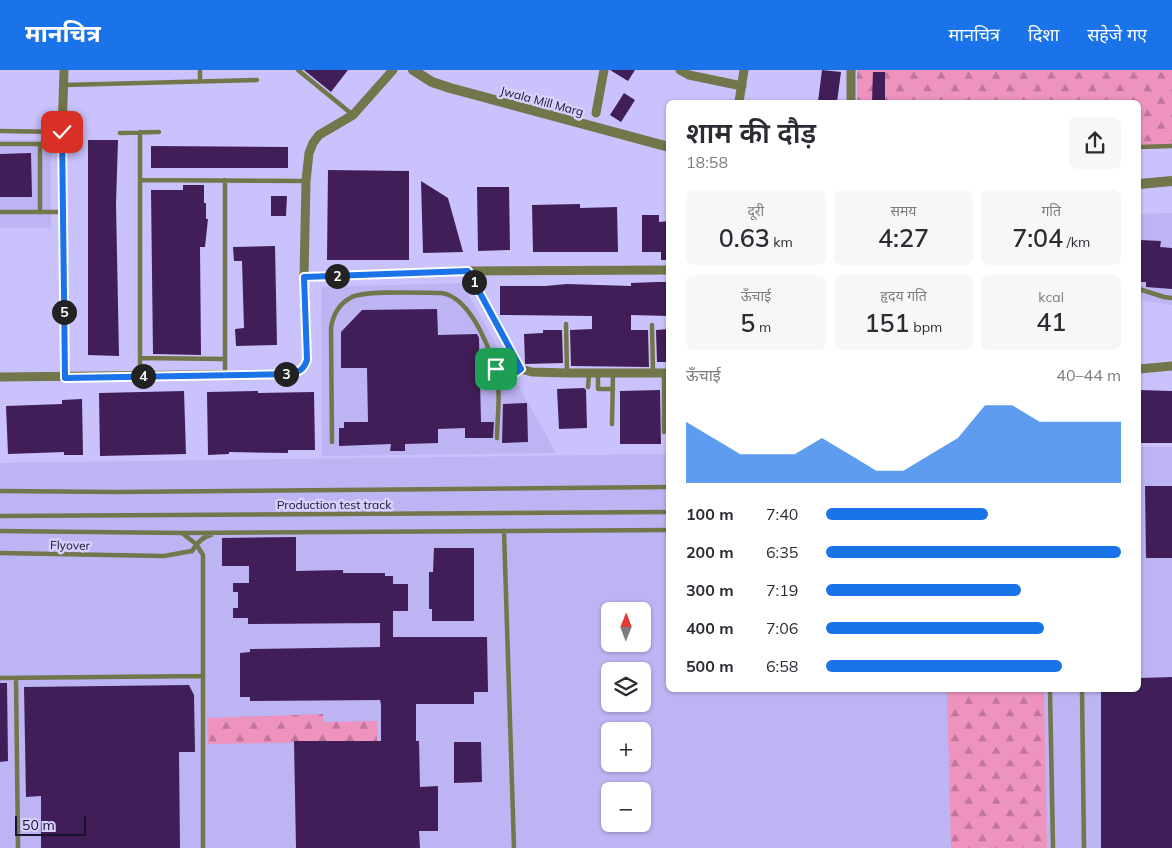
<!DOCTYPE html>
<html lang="hi">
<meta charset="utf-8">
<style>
:root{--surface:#fff;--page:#f7f7f7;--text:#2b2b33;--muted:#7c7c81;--accent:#1a73e8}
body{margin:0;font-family:Mulish,"Noto Sans Devanagari",sans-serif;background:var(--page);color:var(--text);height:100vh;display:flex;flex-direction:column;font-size:19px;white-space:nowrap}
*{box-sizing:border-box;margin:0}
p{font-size:16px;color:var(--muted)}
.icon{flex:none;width:28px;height:28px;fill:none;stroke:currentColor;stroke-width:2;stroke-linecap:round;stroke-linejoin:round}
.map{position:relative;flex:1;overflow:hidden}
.panel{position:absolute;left:666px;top:30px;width:475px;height:592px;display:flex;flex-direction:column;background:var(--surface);border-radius:8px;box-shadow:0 1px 4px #0004}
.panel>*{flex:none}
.needle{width:32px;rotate:1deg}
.tools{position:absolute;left:601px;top:532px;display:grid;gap:10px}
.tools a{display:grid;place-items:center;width:50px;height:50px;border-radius:8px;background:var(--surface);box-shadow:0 1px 4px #0004;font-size:25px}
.scale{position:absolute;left:15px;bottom:12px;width:71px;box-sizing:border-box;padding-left:5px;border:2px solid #19142f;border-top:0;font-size:14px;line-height:18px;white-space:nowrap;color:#19142f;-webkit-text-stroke:4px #d6d1fe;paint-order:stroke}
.pin{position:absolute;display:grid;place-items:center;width:42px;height:42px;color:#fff;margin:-21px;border-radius:10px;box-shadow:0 2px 8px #0006}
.km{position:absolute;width:25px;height:25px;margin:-12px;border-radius:50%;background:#222;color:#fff;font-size:14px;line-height:25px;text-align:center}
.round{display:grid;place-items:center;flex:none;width:52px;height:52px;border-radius:8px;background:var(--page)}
.head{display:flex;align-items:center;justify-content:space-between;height:85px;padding:0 20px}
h1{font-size:28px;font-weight:600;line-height:38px}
.stats{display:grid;grid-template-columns:repeat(3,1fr);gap:8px;height:85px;padding:5px 20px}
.stats div{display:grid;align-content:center;border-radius:8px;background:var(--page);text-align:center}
.stats b{font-size:25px;font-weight:600}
.stats small{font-size:14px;font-weight:400}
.stats p{font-size:14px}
.chart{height:140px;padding:10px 20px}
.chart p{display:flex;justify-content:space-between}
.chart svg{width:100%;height:90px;margin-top:5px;fill:var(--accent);opacity:.7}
ul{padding:0 20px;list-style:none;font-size:16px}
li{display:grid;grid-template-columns:80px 60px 1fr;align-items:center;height:38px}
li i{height:12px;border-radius:6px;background:var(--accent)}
header{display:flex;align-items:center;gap:30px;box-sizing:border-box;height:70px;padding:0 25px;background:var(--accent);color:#fff}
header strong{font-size:24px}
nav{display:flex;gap:28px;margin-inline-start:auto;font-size:18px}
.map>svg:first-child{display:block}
</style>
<header>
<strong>मानचित्र</strong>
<nav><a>मानचित्र</a><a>दिशा</a><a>सहेजे गए</a></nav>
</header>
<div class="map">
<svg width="1172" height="778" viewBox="0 0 1172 778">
<defs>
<pattern id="forest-firs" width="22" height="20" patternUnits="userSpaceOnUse" patternTransform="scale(1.25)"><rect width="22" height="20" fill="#ee92be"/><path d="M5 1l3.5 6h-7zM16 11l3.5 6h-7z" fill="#c0769b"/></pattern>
</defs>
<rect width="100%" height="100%" fill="#c9c2fd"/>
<path fill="#bcb4f3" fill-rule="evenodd" d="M0,70H51V158H0Z
M1172,143V235L1146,231L1139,228V144Z
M462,213L556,383L322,386L321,217Z
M1139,377H1172V778H0V393L669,384V620H1139ZM610,541H642V574H610ZM610,601H642V634H610ZM610,661H642V694H610ZM610,721H642V754H610Z"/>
<path fill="url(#forest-firs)" d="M857,0H1172V76L1139,77V32H857Z
M947,620H1044L1047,778H951Z
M323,644V652L377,651V671L208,674L207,648Z"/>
<path fill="#411e58" d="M304,0H348L331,22Z
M610,0H635L628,11Z
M822,0L841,2L837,32H818Z
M873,2H885V32H872Z
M624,23L635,30L621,52L610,45Z
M88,70H118L116,134L119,286L88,285Z
M151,76L288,77V98H151Z
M31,83L32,127H0V84Z
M328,100L409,101V190H327Z
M421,111L448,128L463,182L423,183Z
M183,115H204V133H206V149H208L205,177H200L201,285L153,284L151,120H183Z
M477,117H509L510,180L478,181Z
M271,126H287L286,146H271Z
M580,134V138L617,137L618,182H533L532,135Z
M642,145H659V152L669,151V190H661V182H642Z
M1140,170L1161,171L1160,177L1172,178V219L1146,217V212H1139Z
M275,176L277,275L236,276L235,259L244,258L242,191H234L233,177Z
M657,212H669V246L631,245V260H648L649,297L571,296L570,260L592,259V246L500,245V216H545L567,214L631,216V213Z
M437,239L438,265L477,264L479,268L481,352H494L493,368H465V358L438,359V373L405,374V381H390L391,374L339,376V358H344V352H368L367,298H341V262L362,240Z
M669,259V292H657L656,260Z
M543,260H562L563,293L525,294L524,264L543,263Z
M584,318L586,320L587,358L559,359L557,319Z
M660,320L661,374H620V321Z
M1139,320L1172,321V373H1139Z
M184,321L186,384L100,386L99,323Z
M258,321V323L314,322L315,380H288V383L229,382V384L208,385L207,322Z
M82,329L83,385H64V382L8,384L6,336L62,334V330Z
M527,333L528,372L502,373L503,334Z
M1145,416H1172V488H1146Z
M296,467V501L343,500V503H385V506H393V514H408V541H393V567H487L488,622H474V634H416V671H419L420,717L438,716V761H419L420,778H296L294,671H381V634L380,630L250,631V627H240V583L250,582V579L380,577V553L248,554V548H233V538H238V522H233V513H249V496H222V468Z
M434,478H474V551H432V539H429V502H433Z
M1172,607V778H1101V620H1139V608Z
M0,613H7L8,691L0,692Z
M189,615L194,625L195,682H179L180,778H41V726L26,727L24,617Z
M454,672H481L482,712L454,713Z"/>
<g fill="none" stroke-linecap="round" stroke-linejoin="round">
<path stroke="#73754a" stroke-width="4.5" d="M298,0L353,45
M200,11V0
M64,15L257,10
M0,61L62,62
M140,62V288L225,289
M120,63L159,62
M0,74H62
M1139,77L1172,76
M141,110L306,111
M225,110V305
M0,142H63
M40,142V74
M1139,219L1164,227L1172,228
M566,254L567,303
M652,255L653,303
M598,303V319H613
M140,306V288
M499,315L521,299
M588,317L589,304
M612,354L613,303
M664,362V303
M332,372L331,258C333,244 340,233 352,227C366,220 424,223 442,223C472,228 495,287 498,314C500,331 497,351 497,368
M0,421L116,422L669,417
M0,446L669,442
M0,461L182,463L669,460
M504,461L514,778
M182,463L196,474L203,485V778
M0,483L164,486L192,481C197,473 202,467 211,465
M0,608L203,606
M16,608L18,778
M1050,620L1053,778
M1082,620L1084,778"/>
<path stroke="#73754a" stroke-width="9" d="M64,0L62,62L65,308
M680,0L689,5L742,16
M739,32L744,0
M851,32V0
M596,43L604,0
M468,201L521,299L532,302L567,303H669
M304,207L468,201L669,200
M1139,299L1172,296
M0,307L292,304C300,301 304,299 307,290L304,207L306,111L309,83L313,73L319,65L353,45L393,0"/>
<path stroke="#73754a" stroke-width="10" d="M413,0L432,12L450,18L669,77
M1139,114L1172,111"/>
</g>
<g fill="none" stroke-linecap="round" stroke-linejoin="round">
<defs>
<path id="route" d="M62,62L65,308L292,304C300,301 304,299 307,290L304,207L468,201L521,299L498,315L496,299"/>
</defs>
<use href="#route" stroke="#fff" stroke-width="10"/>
<use href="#route" stroke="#1a73e8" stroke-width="6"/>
</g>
<g text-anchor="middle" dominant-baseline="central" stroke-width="5" stroke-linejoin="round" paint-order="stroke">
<g font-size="12" fill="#19142f" stroke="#d6d1fe">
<text transform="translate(542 31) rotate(15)">Jwala Mill Marg</text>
<text x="334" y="434">Production test track</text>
<text transform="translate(70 475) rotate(1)">Flyover</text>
</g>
</g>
</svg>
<div class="tools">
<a><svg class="needle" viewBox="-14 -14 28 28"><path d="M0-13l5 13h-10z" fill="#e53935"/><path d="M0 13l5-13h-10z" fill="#7c7c81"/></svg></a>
<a><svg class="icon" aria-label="layers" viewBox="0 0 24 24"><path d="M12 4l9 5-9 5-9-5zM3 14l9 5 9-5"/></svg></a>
<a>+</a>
<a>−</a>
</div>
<div class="scale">50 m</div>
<div class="pin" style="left:496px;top:299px;background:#1e9e55"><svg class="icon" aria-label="arrive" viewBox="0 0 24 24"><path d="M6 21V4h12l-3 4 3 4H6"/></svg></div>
<div class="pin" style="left:62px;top:62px;background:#d93025"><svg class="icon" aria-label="check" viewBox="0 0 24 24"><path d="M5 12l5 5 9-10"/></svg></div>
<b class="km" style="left:474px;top:212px">1</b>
<b class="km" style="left:337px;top:206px">2</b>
<b class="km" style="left:286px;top:304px">3</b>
<b class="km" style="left:143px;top:306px">4</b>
<b class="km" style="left:64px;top:242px">5</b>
<section class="panel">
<div class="head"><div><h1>शाम की दौड़</h1><p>18:58</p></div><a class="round"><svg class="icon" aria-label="share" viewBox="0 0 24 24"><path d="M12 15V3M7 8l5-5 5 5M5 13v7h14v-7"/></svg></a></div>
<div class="stats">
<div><p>दूरी</p><b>0.63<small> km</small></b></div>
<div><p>समय</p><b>4:27</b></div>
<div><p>गति</p><b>7:04<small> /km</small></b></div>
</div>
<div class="stats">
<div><p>ऊँचाई</p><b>5<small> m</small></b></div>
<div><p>हृदय गति</p><b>151<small> bpm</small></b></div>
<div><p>kcal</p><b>41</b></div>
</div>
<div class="chart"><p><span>ऊँचाई</span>40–44 m</p>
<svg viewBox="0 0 160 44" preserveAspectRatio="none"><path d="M0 44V14L10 22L20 30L30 30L40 30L50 22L60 30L70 38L80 38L90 30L100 22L110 6L120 6L130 14L140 14L150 14L160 14V44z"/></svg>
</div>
<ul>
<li><b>100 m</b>7:40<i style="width:55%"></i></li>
<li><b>200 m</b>6:35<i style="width:100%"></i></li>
<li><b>300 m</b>7:19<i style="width:66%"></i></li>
<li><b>400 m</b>7:06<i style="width:74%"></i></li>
<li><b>500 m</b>6:58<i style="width:80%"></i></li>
</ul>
</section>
</div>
